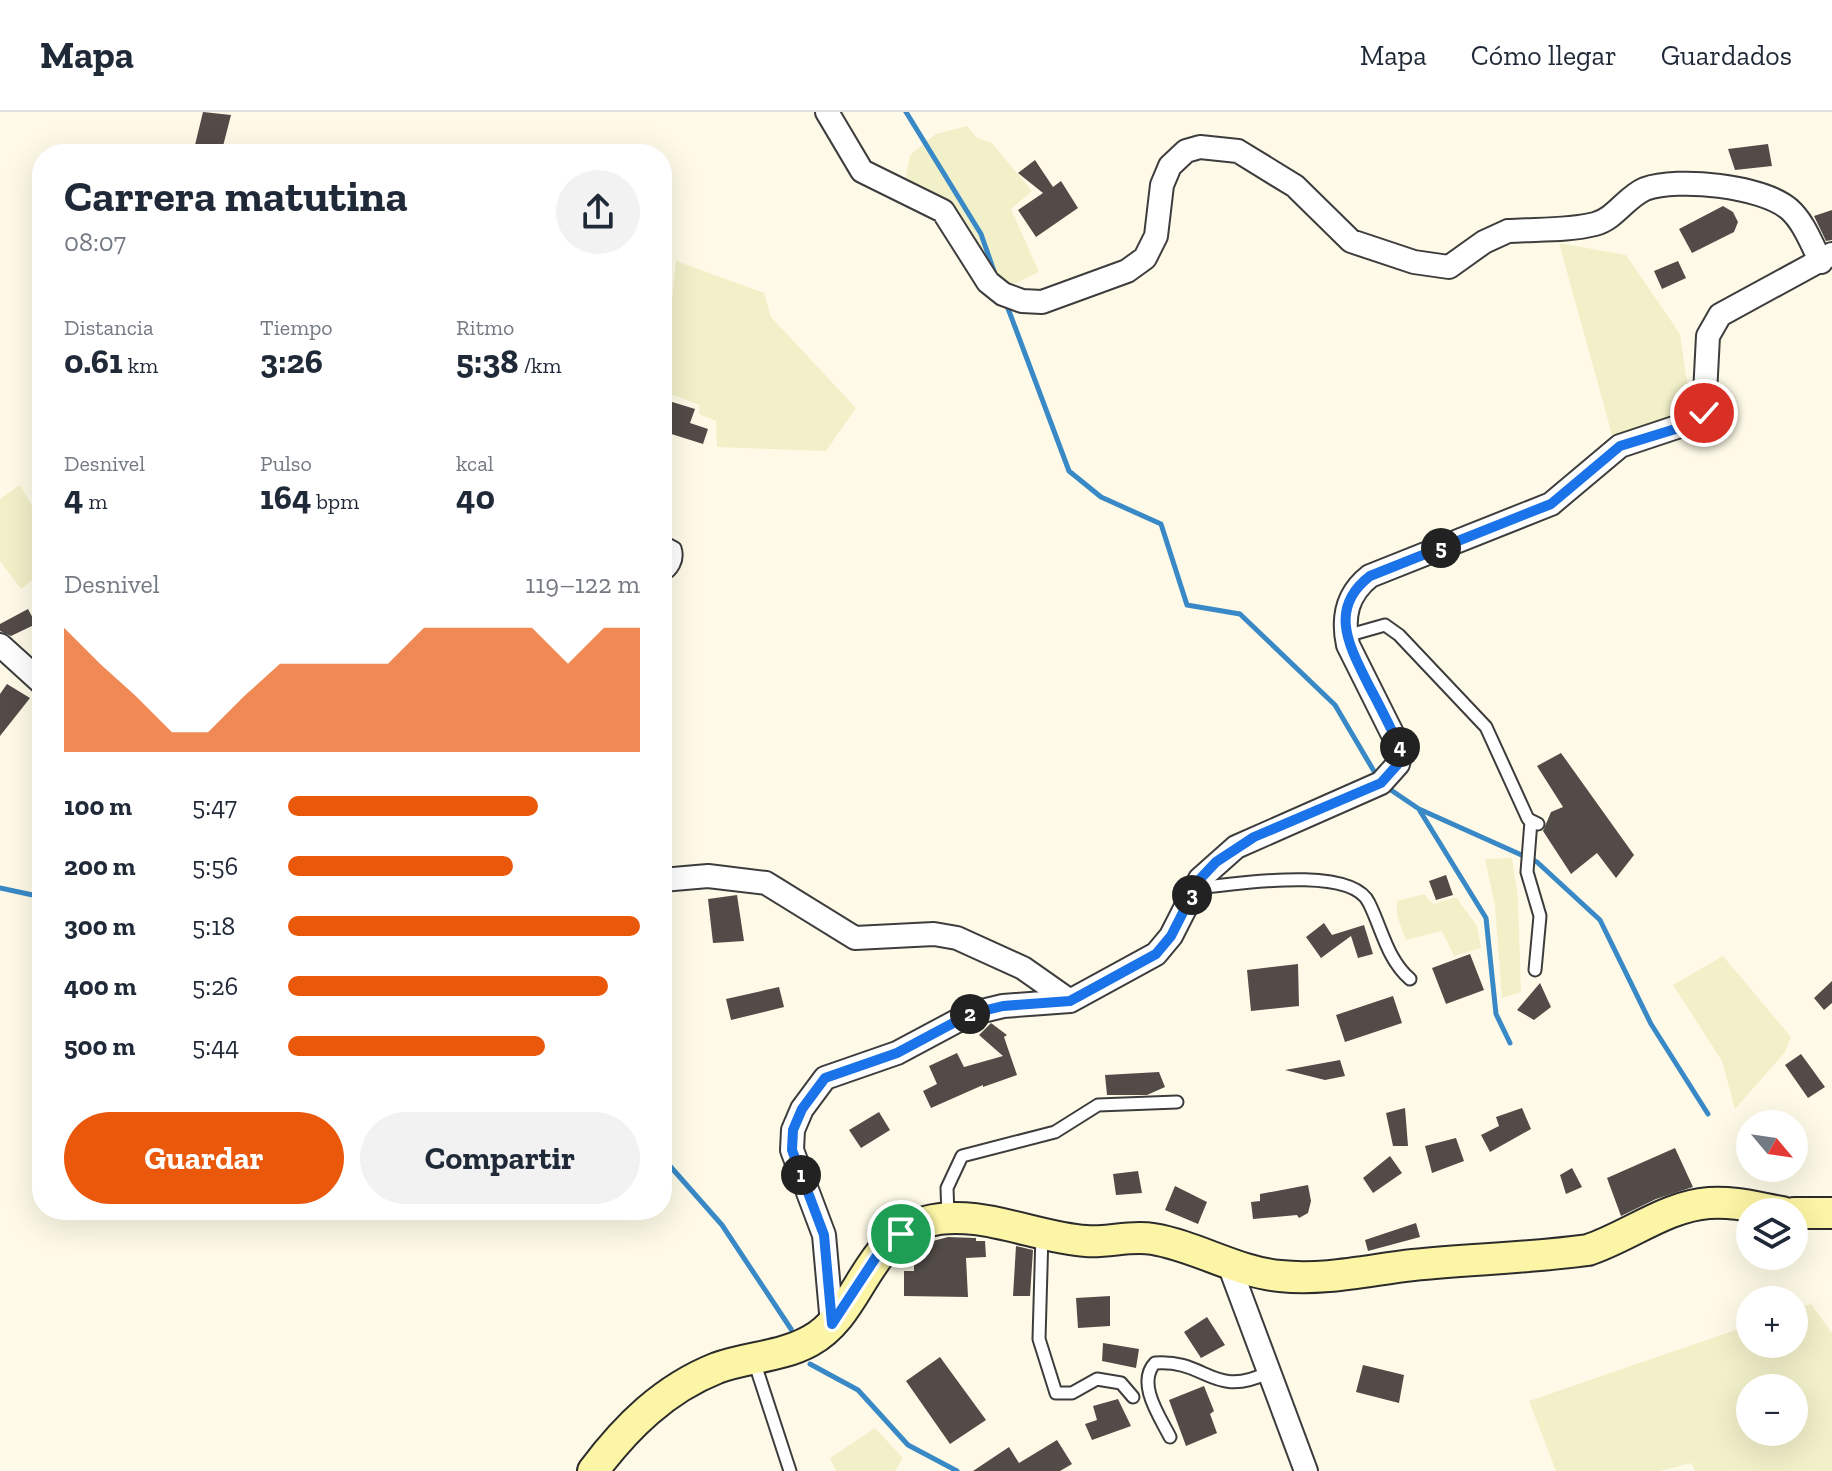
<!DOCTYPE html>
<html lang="es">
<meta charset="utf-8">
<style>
:root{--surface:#fff;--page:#f2f2f3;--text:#1f2937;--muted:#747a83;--line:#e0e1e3;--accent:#ea580c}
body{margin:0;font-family:"Zilla Slab",serif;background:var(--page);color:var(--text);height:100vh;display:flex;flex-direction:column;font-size:30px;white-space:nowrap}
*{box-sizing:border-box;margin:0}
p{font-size:26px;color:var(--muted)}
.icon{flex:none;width:44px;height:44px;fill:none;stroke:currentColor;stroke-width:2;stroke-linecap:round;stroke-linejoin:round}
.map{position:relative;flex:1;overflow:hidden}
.panel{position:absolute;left:32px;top:32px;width:640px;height:1076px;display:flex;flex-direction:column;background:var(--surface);border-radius:32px;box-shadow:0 8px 32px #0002}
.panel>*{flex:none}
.needle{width:52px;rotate:119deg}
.tools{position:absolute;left:1736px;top:998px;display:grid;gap:16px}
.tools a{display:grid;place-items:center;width:72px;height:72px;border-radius:50%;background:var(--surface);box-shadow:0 8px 32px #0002;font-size:40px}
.pin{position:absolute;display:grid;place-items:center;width:68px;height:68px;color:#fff;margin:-34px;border:4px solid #fff;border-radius:50%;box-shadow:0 2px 8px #0007}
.km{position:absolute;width:40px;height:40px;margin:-20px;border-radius:50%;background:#222;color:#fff;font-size:22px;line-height:40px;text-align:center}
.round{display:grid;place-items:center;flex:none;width:84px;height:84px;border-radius:42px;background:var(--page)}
.overview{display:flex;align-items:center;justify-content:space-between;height:136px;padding:0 32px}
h1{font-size:44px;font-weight:700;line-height:60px}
.figures{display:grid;grid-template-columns:repeat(3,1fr);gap:12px;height:136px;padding:8px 32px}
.figures div{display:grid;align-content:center}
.figures b{font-size:34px;font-weight:700}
.figures small{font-size:22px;font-weight:400}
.figures p{font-size:22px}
.chart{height:224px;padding:16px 32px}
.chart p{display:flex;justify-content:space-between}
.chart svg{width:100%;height:144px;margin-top:8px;fill:var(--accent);opacity:.7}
.primary-button{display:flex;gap:16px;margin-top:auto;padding:16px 32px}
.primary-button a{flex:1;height:92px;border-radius:48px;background:var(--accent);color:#fff;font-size:32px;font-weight:700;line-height:92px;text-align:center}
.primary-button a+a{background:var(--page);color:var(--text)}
ul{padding:0 32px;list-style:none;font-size:26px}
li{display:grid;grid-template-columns:128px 96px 1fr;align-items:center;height:60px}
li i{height:20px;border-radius:10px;background:var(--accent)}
header{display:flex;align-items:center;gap:48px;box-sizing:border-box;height:112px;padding:0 40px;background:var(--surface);border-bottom:2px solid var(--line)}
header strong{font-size:38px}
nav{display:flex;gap:44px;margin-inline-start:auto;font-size:28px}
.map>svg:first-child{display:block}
</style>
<header>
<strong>Mapa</strong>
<nav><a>Mapa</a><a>Cómo llegar</a><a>Guardados</a></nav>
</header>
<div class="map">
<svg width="1832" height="1359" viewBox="0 0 1832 1359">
<rect width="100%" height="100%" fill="#fefae7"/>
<path fill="#f2f0c9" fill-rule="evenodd" d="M967,14L977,26L992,31L1032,79L1011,97L1039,160L1005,176L905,70L910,43L936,22Z
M1559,131L1626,143L1680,222L1690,290L1685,304L1614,330Z
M676,149L764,181L771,205L856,296L826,339L717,335L716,309L699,302L700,293L662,279Z
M20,373L42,411V461L21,477L0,449V387Z
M1512,746L1518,787L1521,880L1502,886L1495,794L1485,747Z
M1424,782L1433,792L1456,785L1477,814L1481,836L1454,844L1442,819L1406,828L1397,804V789Z
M1723,844L1791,925L1785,940L1735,997L1722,949L1673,873Z
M1811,1192L1832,1221V1359H1695L1691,1351L1660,1359H1556L1529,1289L1750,1213V1232H1794V1198ZM1750,1276H1794V1320H1750Z
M875,1316L903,1346L895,1359H836L830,1346Z"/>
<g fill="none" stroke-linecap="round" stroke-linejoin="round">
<path stroke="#3989c7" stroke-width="5" d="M906,0L981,122L995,162
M1006,191L1069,359L1101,385L1161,412L1187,493L1240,502L1335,593L1378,666
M1385,674L1419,697L1537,750L1600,808L1651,912L1708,1002
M1420,699L1486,806L1496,902L1510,931
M0,776L42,785
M662,1045L722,1113L791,1217
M810,1252L858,1278L908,1333L957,1359"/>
</g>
<path fill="#524b47" d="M203,0L231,3L221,42L194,37Z
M1768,32L1772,54L1735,58L1728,37Z
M1035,48L1053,75L1061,69L1078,96L1036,125L1018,98L1043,81L1018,61Z
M1723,94L1733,100L1738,110L1734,120L1692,141L1679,117Z
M1832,98V128L1826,129L1814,104Z
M1678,149L1686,166L1662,177L1654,159Z
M669,289L695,297L690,311L708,317L703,332L662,319Z
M28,497L36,512L11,524L0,519V512Z
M7,572L30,586L0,624V582Z
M1561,641L1634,743L1616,766L1597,741L1571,762L1543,719L1551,700L1563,695L1537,654Z
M1446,763L1453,783L1436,788L1429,769Z
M737,783L744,829L713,831L708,787Z
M1324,811L1332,823L1364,813L1373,842L1358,846L1351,824L1321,846L1306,825Z
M1470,842L1484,878L1446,892L1432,856Z
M1298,852L1299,894L1251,899L1247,858Z
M1832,869V891L1824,898L1814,886Z
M1540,871L1551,895L1534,908L1517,898Z
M779,875L784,895L731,908L726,887Z
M1393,884L1402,911L1345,930L1336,903Z
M991,911L1007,923L1004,925L1017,963L983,975V973L931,996L923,979L937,972L929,954L957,941L964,955L1003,944L979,923Z
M1801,942L1825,975L1808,986L1785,953Z
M1340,948L1345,964L1325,968L1285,958Z
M1159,960L1165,975L1147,983H1107L1105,963Z
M1405,996L1408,1034H1393L1386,1001Z
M1522,996L1531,1017L1490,1040L1481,1023L1499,1014L1496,1005Z
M879,1000L890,1018L861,1036L849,1018Z
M1456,1026L1464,1049L1432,1061L1425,1034Z
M1675,1036L1693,1075L1656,1087L1621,1104L1607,1066Z
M1390,1044L1402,1061L1373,1081L1363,1066Z
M1572,1056L1582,1075L1566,1082L1560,1063Z
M1138,1059L1142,1081L1116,1083L1113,1062Z
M1308,1073L1311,1089L1308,1101L1299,1106L1297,1103L1253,1107L1251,1090L1260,1089V1082Z
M1175,1074L1207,1090L1198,1112L1165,1098Z
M1416,1111L1420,1125L1368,1139L1365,1128Z
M948,1125L976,1126V1129H985L986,1145L966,1146L968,1185L904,1184V1159H914V1134Z
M1016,1134L1033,1138L1030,1184H1013Z
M1110,1184V1214L1078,1216L1076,1186Z
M1207,1205L1225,1233L1201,1246L1184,1220Z
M1103,1231L1139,1237L1136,1256L1102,1249Z
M940,1245L986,1308L950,1332L906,1269Z
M1363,1253L1404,1263L1399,1291L1356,1280Z
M1204,1274L1214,1299L1210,1302L1217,1321L1186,1334L1169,1288Z
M1118,1287L1131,1314L1092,1328L1085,1312L1097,1308L1093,1294Z
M1057,1328L1072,1352L1060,1359H973L1009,1335L1019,1351Z"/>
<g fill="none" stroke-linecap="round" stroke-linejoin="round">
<defs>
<path id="service" d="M662,429L675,436C679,448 672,459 662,464
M1346,524L1385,513L1399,523L1486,615L1528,707L1538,712
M1531,709L1527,760L1540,804L1535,858
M1196,776C1232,773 1351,752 1369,791C1382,817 1387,847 1410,867
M948,1104L947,1076L962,1044L1055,1020L1098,993L1177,990
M1042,1122L1039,1227L1056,1281H1072L1097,1267L1121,1271L1133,1285
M754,1249L790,1359
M1170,1325C1160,1305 1136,1271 1155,1251C1207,1247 1213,1288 1269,1260"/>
<path id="minor" d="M827,0L862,59L943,99L988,170L1003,182L1022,189L1042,190L1127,159L1145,146L1156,124L1162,73L1170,54L1186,39L1200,35L1238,39L1295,74L1351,129L1414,150L1449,155L1484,130L1508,119C1536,117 1568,119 1595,112C1615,107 1626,85 1645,77C1678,65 1762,74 1789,97C1804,110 1812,133 1821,150
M0,533L42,571
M662,768L708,764L766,771L855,826L934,822L957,826L1023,856L1070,889
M1228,1150L1306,1359
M832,1212L824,1123L792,1038L793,1018L802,997L825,966L897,941L970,902L1003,894L1070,889L1156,842L1171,824L1200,767L1236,735L1381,671L1398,652L1401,639L1348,533C1342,505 1347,482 1370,464L1551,392L1620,334L1701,307L1704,301L1708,224L1720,203L1832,142"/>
<path id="secondary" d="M1794,1101H1832
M593,1359C626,1315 664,1277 717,1256C747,1245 781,1245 810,1229C861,1201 864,1128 925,1110C976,1095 1036,1126 1086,1129C1108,1131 1130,1123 1153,1127C1196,1134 1236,1160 1280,1164C1324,1169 1369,1158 1413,1153C1471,1147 1529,1146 1588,1138C1628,1125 1666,1094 1709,1091C1734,1089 1758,1096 1782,1100"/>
</defs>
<use href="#service" stroke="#3d3d3d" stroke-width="15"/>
<use href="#minor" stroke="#3d3d3d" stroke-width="26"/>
<use href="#secondary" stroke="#2c2c2c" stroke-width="34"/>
<use href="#service" stroke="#fff" stroke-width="11"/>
<use href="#minor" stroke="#fff" stroke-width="22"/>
<use href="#secondary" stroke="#fcf5a5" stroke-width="30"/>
</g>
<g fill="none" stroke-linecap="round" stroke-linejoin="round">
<defs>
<path id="route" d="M901,1122L880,1139L832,1212L824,1123L792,1038L793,1018L802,997L825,966L897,941L970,902L1003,894L1070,889L1156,842L1171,824L1200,767L1216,750L1254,725L1381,671L1398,652L1400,635C1390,615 1380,594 1369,574C1350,535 1327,497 1370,464L1551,392L1620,334L1695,311L1704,301"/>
</defs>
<use href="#route" stroke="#fff" stroke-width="16"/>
<use href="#route" stroke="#1a73e8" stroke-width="10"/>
</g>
</svg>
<div class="tools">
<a><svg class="needle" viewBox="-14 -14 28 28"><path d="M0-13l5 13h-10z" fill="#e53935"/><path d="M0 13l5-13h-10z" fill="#747a83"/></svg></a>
<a><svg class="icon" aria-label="layers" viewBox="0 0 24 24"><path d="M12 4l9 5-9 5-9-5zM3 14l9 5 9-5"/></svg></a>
<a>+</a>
<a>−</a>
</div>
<div class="pin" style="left:901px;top:1122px;background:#1e9e55"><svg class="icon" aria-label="arrive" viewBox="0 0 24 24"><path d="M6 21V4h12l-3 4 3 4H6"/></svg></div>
<div class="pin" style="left:1704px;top:301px;background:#d93025"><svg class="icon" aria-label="check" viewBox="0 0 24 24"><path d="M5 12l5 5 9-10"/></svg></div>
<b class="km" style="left:801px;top:1063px">1</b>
<b class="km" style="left:970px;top:902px">2</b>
<b class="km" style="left:1192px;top:783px">3</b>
<b class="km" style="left:1400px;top:635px">4</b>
<b class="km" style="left:1441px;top:436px">5</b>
<section class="panel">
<div class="overview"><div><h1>Carrera matutina</h1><p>08:07</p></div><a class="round"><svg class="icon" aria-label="share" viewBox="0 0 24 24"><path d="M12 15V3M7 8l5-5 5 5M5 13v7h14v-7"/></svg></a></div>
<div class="figures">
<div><p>Distancia</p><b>0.61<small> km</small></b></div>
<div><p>Tiempo</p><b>3:26</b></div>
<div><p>Ritmo</p><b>5:38<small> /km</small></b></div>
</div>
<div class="figures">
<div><p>Desnivel</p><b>4<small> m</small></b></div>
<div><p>Pulso</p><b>164<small> bpm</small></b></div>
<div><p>kcal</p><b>40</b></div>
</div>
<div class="chart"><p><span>Desnivel</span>119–122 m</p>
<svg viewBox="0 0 160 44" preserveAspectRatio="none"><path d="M0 44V6L10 17L20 27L30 38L40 38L50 27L60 17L70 17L80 17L90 17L100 6L110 6L120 6L130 6L140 17L150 6L160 6V44z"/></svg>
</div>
<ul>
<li><b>100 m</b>5:47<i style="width:71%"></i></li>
<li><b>200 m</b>5:56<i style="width:64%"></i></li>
<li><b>300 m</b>5:18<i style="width:100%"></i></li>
<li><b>400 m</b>5:26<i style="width:91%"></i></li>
<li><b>500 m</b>5:44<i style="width:73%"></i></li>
</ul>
<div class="primary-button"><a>Guardar</a><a>Compartir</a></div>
</section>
</div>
